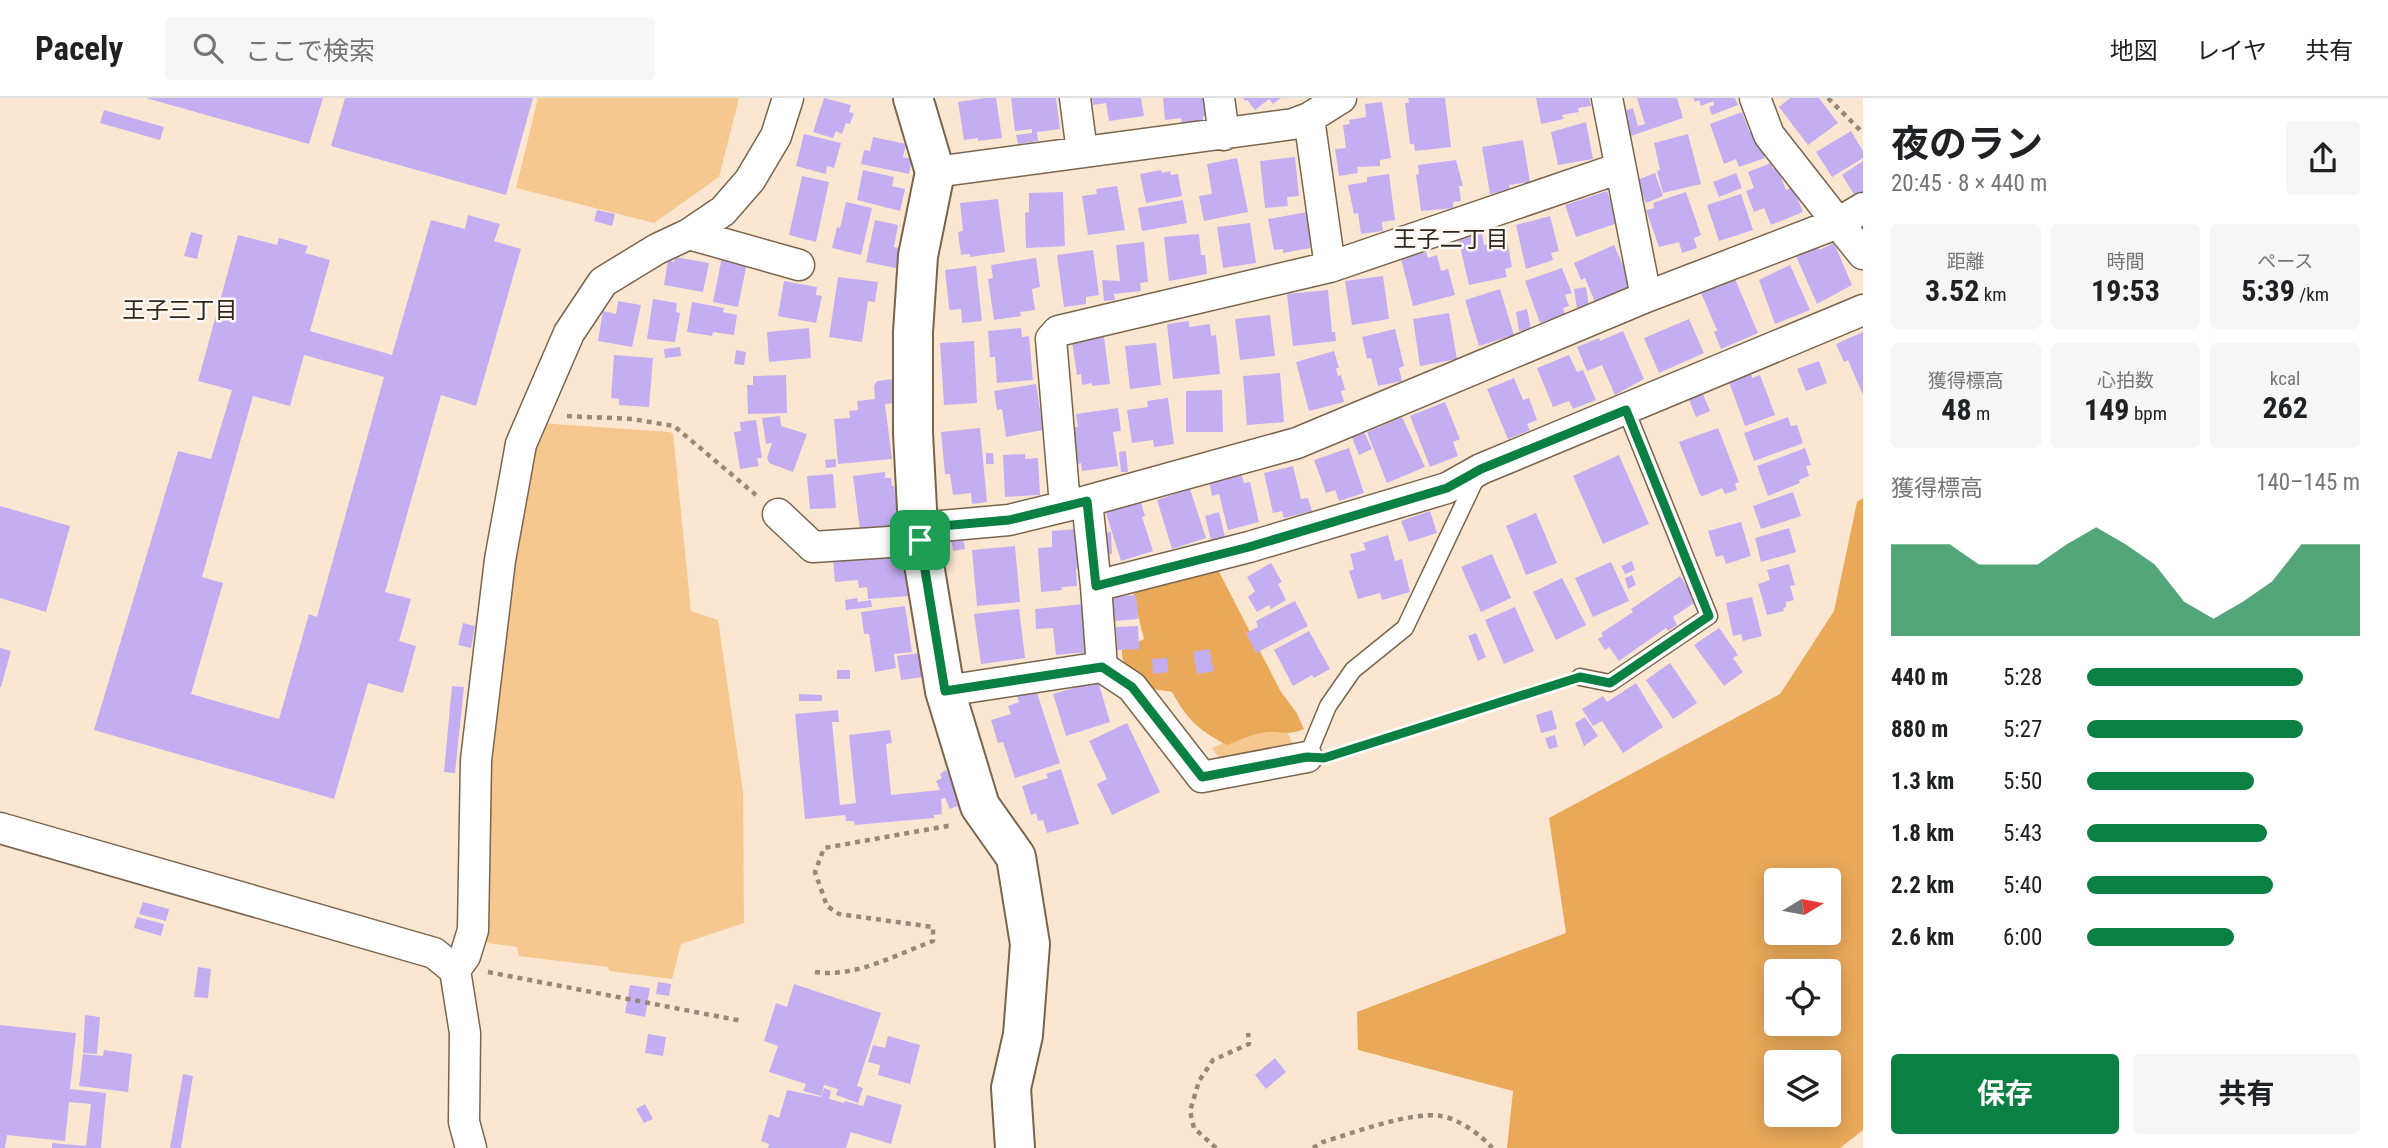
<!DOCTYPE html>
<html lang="ja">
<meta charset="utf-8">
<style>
:root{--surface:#fff;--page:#f6f6f6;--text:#202124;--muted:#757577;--line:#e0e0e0;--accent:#0b8043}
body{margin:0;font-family:"Roboto Condensed","Noto Sans JP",sans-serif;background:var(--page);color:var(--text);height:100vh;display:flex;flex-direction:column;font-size:26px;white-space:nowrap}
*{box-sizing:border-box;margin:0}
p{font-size:23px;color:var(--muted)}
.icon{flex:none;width:38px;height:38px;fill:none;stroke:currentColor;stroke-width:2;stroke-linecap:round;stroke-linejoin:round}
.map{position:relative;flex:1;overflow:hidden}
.details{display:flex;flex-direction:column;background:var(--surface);width:525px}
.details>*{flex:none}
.needle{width:46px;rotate:80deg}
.tools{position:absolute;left:1764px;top:770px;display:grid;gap:14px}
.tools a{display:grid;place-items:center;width:77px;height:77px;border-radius:7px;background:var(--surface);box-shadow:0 4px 18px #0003;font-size:35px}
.pin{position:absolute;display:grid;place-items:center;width:60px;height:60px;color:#fff;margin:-30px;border-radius:14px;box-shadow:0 4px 10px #0006}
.round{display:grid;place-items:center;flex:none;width:74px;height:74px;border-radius:7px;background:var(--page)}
.headline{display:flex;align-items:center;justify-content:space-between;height:119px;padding:0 28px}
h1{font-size:38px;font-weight:700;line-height:52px}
.figures{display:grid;grid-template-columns:repeat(3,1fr);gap:10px;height:119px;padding:7px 28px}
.figures div{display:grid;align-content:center;border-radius:7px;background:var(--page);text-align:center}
.figures b{font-size:30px;font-weight:700}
.figures small{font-size:19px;font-weight:400}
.figures p{font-size:19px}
.chart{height:196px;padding:14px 28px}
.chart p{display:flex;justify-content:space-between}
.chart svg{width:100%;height:126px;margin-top:7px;fill:var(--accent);opacity:.7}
.cta{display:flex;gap:14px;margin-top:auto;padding:14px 28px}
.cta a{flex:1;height:80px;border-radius:7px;background:var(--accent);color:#fff;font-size:28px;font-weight:700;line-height:80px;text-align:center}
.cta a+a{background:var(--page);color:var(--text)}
ul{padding:0 28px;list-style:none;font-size:23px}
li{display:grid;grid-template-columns:112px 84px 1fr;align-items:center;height:52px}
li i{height:18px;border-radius:9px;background:var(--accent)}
header{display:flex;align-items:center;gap:42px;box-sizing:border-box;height:98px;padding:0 35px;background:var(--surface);border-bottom:2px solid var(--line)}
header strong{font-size:33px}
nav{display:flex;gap:38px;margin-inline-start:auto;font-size:24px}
.search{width:490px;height:63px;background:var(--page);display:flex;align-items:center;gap:18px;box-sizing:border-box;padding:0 24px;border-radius:7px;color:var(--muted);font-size:26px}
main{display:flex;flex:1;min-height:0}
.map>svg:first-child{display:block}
</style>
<header>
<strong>Pacely</strong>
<div class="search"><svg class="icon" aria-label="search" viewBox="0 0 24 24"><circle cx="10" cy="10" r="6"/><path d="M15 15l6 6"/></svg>ここで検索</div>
<nav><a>地図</a><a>レイヤ</a><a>共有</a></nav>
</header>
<main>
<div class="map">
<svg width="1863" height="1050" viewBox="0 0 1863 1050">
<rect width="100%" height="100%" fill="#fbe7d1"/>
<path fill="#f7c790" d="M538,0H739L719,79L654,125L516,90Z
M539,325L670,334L673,336L691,513L718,522L743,694L744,825L681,846L672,881L609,873L608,869L519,858L517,849L488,845L485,842L486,655L520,408Z
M1280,620L1296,652L1224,667L1212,650Z"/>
<path fill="#e9a959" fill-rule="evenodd" d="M1863,400V1032L1840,1050H1507L1513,993L1358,952L1357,914L1566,835L1549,720L1780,596L1834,513L1857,404ZM1776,782H1829V835H1776ZM1776,873H1829V926H1776ZM1776,964H1829V1017H1776Z
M1218,472L1281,594L1296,614L1304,631C1290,637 1285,634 1271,634C1256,634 1240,642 1227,647C1199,633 1187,621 1172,594C1163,592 1152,592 1144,589C1129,582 1121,566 1122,551L1144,541L1133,498L1140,478Z"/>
<path fill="#c4aef2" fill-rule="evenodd" d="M146,0H323L309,46Z
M345,0H533L506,97L331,48Z
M824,0L851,7L849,14L854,15L850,26L846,25L842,36L836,33L833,40L813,34Z
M985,0H996L1002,40L978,43V40L964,42L958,4Z
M1011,0H1056L1060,31L1037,34L1038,43L1018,46L1016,37L1032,35V31L1015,33Z
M1092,0H1141L1144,18L1109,23L1106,5L1093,7Z
M1163,0H1209L1210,18H1203V23L1182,25L1181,20L1165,22Z
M1243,0H1281L1273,6L1269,1L1255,12L1247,2L1245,3Z
M1408,0H1445L1451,49L1415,53L1414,46H1410L1405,5H1409Z
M1536,0H1589L1591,8L1578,10L1579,14L1562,17L1564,21L1541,26Z
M1637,0H1677L1683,20L1631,38L1624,13L1633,10L1638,28L1645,26Z
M1693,0H1735L1738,7L1712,17L1709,9L1714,7L1713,3L1701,8L1699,2L1695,4Z
M1790,0H1819L1838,25L1808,47L1779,9Z
M1382,4L1391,60L1380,62V68L1357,69L1358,75L1339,78L1335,51L1346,50L1343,27L1350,26L1349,22L1366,19L1365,6Z
M104,12L164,29L160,42L100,25Z
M1742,14L1750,35L1753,33L1758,49L1761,48L1765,60L1739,69L1736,61L1724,66L1710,26Z
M1586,24L1593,61L1558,67L1551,34Z
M1851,33L1863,53V60L1832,79L1816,54Z
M804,36L841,45L834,70L827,68L826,76L796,68Z
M1688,36L1701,86L1663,95L1657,73L1660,72L1654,45Z
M873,39L906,46L903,59L912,61L909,76L861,66L864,52L870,53Z
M1523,42L1530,84L1509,87L1510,92L1490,96L1482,49Z
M1295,59L1299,98L1287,99L1288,108L1265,110L1260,63Z
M1237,60L1248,114L1204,123L1199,98L1212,96L1207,66Z
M1456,62L1463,88H1459L1461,103L1453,104V110L1421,113L1416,77L1419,76L1418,67Z
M1863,63V97L1857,101L1842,77Z
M1771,65L1773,71L1777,69L1786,92L1793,89L1803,114L1771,127L1764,110L1754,114L1746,93L1754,90L1748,74Z
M863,72L894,79L892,88L905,91L900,113L857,102Z
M1161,72L1162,75L1170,73L1171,77L1178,76L1182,98L1146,105L1140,76Z
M1655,75L1663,98L1646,105L1637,82Z
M1736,75L1742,90L1719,99L1713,84Z
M1389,76L1395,122L1382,124L1383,133L1361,136L1358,115L1354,116L1348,87L1367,84V79Z
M802,78L829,84L816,144L789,137Z
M1117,88L1125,132L1088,137L1082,98L1097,96L1096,91Z
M1607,93L1618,125L1576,139L1565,107Z
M1063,94L1065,148L1026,150L1025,115L1029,114V95Z
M1686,94L1701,137L1694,140L1697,150L1682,155L1679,144L1659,149L1646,112L1654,110L1653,105Z
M1741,96L1753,132L1719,143L1707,107Z
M998,101L1005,154L970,159V156L961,157L958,134L963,133L960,105Z
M1183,102L1187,125L1142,133L1138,110Z
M846,104L872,110L861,157L832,150L837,129L840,130Z
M597,112L615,116L612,128L594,123Z
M1307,114L1313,144L1310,145V150L1283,155V151L1274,152L1268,121Z
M468,117L500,126L494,143L521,151L476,308L441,297L385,494L411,501L399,543L416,548L403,595L368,585L334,701L94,632L178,353L211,361L232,292L198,283L238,137L277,147L279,140L308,148L305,155L330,162L310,233L392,257L431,122L465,131ZM304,257L384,279L317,519L309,516L279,621L191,596L223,485L202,479L253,298L290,308Z
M1550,118L1559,153L1551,155L1553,162L1526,171L1516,127Z
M875,122L898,127L894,149L900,150L896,170L866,164Z
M1250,125L1256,165L1223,170L1217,129Z
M191,134L203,137L197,161L184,158Z
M1482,135L1484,147L1507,142L1512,169L1505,171L1507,179L1469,187L1458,140Z
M1199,136L1201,157H1205L1207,176L1169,183L1164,139Z
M1144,144L1148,184L1140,185L1141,193L1114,196L1115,202L1104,203L1102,182L1120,183L1116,147Z
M1834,145L1852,187L1817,206L1796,158L1818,148L1819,152Z
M1614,147L1632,188L1595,204L1585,180L1581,182L1574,165Z
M1093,152L1099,197L1086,199V206L1064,209L1057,157Z
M1426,154L1428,160L1437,157L1441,173L1448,171L1455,197L1413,208L1401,161Z
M675,159L709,165L703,194L664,187L668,162L674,164Z
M722,159L747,165L738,209L713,204Z
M1036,160L1040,189L1032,191L1035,212L1020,214L1021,218L994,222L988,181L993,180L991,167Z
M1790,167L1810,212L1775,226L1759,182Z
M976,168L982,223L962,225L961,211L950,212L949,209L945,172Z
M1562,170L1572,195L1565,197L1569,208L1563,210L1565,216L1540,225L1525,183Z
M1383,178L1389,221L1352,227L1345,183Z
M838,179L878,184L875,204L868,203L862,244L829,239Z
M1735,181L1758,235L1721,251L1714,234L1717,232L1701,195Z
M784,183L817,189L816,197L822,198L816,225L778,218Z
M1586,189L1589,209L1577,211L1574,191Z
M1500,191L1514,237L1479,248L1465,202Z
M1328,192L1332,234H1335L1336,243L1293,248L1287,196Z
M653,201L677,205L676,214L680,215L675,244L647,241Z
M618,203L641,207L632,249L598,243L603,213L616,216Z
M692,204L724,210L723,214L737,217L734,237L713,234L712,238L687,234Z
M1527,211L1531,231L1519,233L1516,214Z
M1449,215L1457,261L1420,268L1413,221Z
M1270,217L1275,258L1240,262L1235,221Z
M1689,221L1704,255L1659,275L1644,240Z
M1189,223V229L1210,226L1211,238L1216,237L1220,276L1173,281L1167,226Z
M809,230L811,260L769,264L767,234Z
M1021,230L1022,239L1029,238L1033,282L997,285L995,259H990L988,233Z
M1395,231L1404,268L1399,270L1402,283L1378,288L1371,260L1367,261L1362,239Z
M1623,233L1644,281L1615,297L1602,267L1587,273L1577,249L1599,240L1600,243Z
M1863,234V297L1848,262L1844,264L1836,246Z
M1104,239L1110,286L1092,288V285L1082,287L1081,276L1077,277L1072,244Z
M974,243L977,305L944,307L940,245Z
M1156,245L1161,287L1130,291L1125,248Z
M680,249L681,258L665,260L664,251Z
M736,252L746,254L744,267L734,266Z
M1334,253L1339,270H1336L1338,278L1341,277L1345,292L1341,293L1344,304L1309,313L1296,264Z
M614,257L653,260L649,309L619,307V301L611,300Z
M1569,257L1577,274L1583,272L1596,302L1573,311L1569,303L1553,309L1537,270Z
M1819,263L1827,285L1806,293L1797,271Z
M1280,275L1284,324L1247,327L1243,278Z
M1751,276L1752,280L1760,277L1775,317L1745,328L1729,284Z
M786,277L787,315L748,316L747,287H753V278Z
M1514,280L1523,302L1529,300L1537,322L1527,326L1530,332L1508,341L1487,291Z
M893,281L895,305L885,306L892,361L838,366L834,321L850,320L849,313L858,312L857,303L875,301L874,288L877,283Z
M1036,286L1043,332L1006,339L1002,311L997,312L994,293Z
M1701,291L1710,313L1696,319L1687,297Z
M1222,292L1223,334H1186V293Z
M1168,300L1174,346L1154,349L1153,342L1132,345L1127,312L1148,309L1147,303Z
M1445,304L1460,341L1453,344L1458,358L1430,369L1410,318Z
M1118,310L1121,333L1113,334L1118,368L1082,373L1081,365L1078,366L1073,329H1078L1076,316Z
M780,318L781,328L807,336L793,374L769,365L767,360L772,345L766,346L762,320Z
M1402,319L1425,369L1387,385L1367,334Z
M1788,319L1791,328L1797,327L1803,345L1754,363L1744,335Z
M756,322L762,360H757L759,368L740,371L734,334L741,333L740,324Z
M980,330L987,404L972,406L971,395L953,397L950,376H945L941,334Z
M1718,330L1739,384L1735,386L1737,392L1725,396L1722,390L1703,398L1700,397L1679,344Z
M1363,332L1372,351L1359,357L1351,337Z
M1349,350L1364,395L1339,403L1335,392L1326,395L1314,362Z
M1805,350L1811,367L1806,368L1809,378L1799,382L1800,385L1768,398L1757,368Z
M1126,353L1128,374H1121L1119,354Z
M986,355H993L994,366H986Z
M1025,356V361L1038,360L1040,397L1005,399L1003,357Z
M1619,357L1649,426L1603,446L1573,378Z
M836,361V369L826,370L825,362Z
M1293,368L1301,401L1308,400L1312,413L1284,420L1282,413L1273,415L1264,375Z
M885,374V380H891L892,388H894L899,428L860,432L853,378Z
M1241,375L1244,385L1250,384L1259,424L1228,432L1219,396L1212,398L1209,383Z
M833,376L836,410L810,411L807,378Z
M1190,391L1206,440L1172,451L1157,402Z
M1793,394L1801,418L1761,431L1753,408Z
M1141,404L1145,418L1142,419L1153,453L1121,463L1106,415Z
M0,408L70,428L46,514L0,500Z
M1430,413L1437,435L1409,444L1401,423Z
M1219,414L1225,439L1211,442L1205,418Z
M1536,415L1557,465L1526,477L1506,428Z
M1741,424L1751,458L1726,466L1723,457L1716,459L1708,433Z
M1789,430L1796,454L1761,464L1755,440Z
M1077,431L1080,470L1076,471L1077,488L1061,489L1062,492L1041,494L1038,450L1052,449V433Z
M1111,434L1112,456L1107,457L1105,435Z
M1388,437L1395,463L1402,461L1410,494L1382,502L1380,495L1358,501L1349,473L1354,471L1350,456L1366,452L1363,445Z
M963,441L965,451L953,453L951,442Z
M1015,448L1020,504L977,508L972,452Z
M904,455L909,498L868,501L867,489L859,490L858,482L835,484L833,460L869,456L870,461Z
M1492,456L1511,500L1481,514L1461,469Z
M1632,463L1635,472L1625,476L1621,468Z
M1611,464L1629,503L1593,519L1575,480Z
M1271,465L1282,484L1278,486L1286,502L1271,511L1269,507L1257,514L1248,499L1255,493L1247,479Z
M1789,466L1795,487L1790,488L1794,502L1786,504V509L1783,510L1784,513L1767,517L1758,486L1770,482L1767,472Z
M1632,477L1636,487L1628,491L1625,480Z
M1680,478L1697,503L1673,519L1677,527L1668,533L1666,530L1619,563L1609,549L1605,552L1598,541L1603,538L1601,535L1633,514L1631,511Z
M1562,480L1586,527L1556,542L1533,494Z
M1136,497L1138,521L1115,523L1113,499Z
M1752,499L1762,538L1743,543L1741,536L1733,538L1726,505Z
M857,500L858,504L871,502L872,509L846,512L845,502Z
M1295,503L1308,528L1256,555L1246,535L1258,529L1256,523Z
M1084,506L1088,554L1056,557L1053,530L1036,531L1035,511Z
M905,508L912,554L894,556L896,570L875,574L869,536H864L861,514Z
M1515,509L1534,553L1504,566L1485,522Z
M1019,511L1025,560L981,566L974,516Z
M463,525L475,528L471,550L458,547Z
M1138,528L1139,551L1117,552L1116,529Z
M1719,530L1738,557L1733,560L1743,574L1724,588L1694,547Z
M1309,533L1330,571L1314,580L1312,577L1293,588L1274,552Z
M1476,535L1486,559L1478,563L1468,538Z
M0,550L11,553L1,589H0Z
M1209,551L1214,573L1197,576L1193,554Z
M920,555L923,579L901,582L897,558Z
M1167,560L1168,574L1153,576L1152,561Z
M1670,565L1697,605L1673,621L1646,582Z
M837,572H850V581H837Z
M1098,583L1110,624L1066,638L1053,596Z
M1636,585L1663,629L1623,655L1602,623L1593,628L1582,611L1603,598L1607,604Z
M452,588L464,589L455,675L444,674Z
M1036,592L1060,665L1015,680L1003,644L998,645L991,622L1011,616L1008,608L1019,604L1017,598Z
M799,596L822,597V603H799Z
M838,612L839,624H832L840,707L856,705L849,637L890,632L892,645L886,646L891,697L940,692L936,683L942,680L940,676L946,672L965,710L960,713L957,708L950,711L945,700L941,701L942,716L934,717V720L855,727L854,723H846L845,717L805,721L795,616Z
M1552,612L1557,631L1541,635L1536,617Z
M1585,619L1598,638L1584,648L1575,625Z
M1127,625L1160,694L1112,717L1097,686L1107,681L1089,643Z
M1555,637L1558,649L1549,651L1545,640Z
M1061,671L1079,726L1047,735L1043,722L1038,723L1036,715L1031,717L1022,688L1048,680L1046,676Z
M143,804L169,811L166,823L139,816Z
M137,819L164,826L161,838L134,830Z
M198,869L211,871L208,900L194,899Z
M658,884L671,886L669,898L656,896Z
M794,886L881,915L857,988L863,990L858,1005L836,997L838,991L824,987L821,998L803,993L806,986L769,974L778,948L764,943L776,905L787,909Z
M630,887L650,890L645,919L625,915Z
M85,917L100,919L97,956L83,955Z
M0,927L76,935L70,991L106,995L101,1050H52V1045L86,1048L91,1006L69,1004L65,1043L7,1037L5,1050H0Z
M648,936L666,939L663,958L645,955Z
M888,938L920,947L910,986L878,977L880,967L868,964L873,947L885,950Z
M104,952L132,956L128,994L79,988L83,956L103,958Z
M1275,960L1286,974L1266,991L1255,977Z
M183,976L193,978L181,1050H170Z
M824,990L831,993L829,1001L844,1005L845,1003L863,1008L867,997L902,1007L891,1046L851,1034L846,1050H768L769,1046L761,1043L769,1016L779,1020L787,992L821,999Z
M645,1006L653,1021L644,1025L636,1011Z"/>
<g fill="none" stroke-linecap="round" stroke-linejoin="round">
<defs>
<path id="lane" d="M1580,579L1610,585L1709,518L1626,312
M1307,659L1328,608L1353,572L1405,530L1478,376"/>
<path id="street" d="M1075,0L1082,54
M1219,0L1224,37
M1607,0L1646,199
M1309,20L1330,169
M935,74L1293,26L1309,20L1341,0
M1863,110L1838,125L1863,156
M689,136L799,167
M1087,403L1096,488L1249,449L1447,390L1481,371L1863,212
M1065,407L1051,241L1058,233L1330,169L1620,70
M778,416L813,449L920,442
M918,430L1009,422L1087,403L1297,345L1646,199L1838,125L1769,37L1755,0
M1102,569L1132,589L1202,679L1307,659
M945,593L1102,569L1096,488
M0,730L434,855L455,872
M471,1050L464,1024L465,935L455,872L465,858L473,832L476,662L500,462L521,346L569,235L603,184L657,151L689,136L723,113L750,82L776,38L788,0"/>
<path id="secondary" d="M913,0L935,74L918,158L913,234V335L918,430L945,593L980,708L1016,759L1030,846L1023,937L1011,990L1015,1050"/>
</defs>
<use href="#lane" stroke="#7a644b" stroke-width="19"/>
<use href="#street" stroke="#7a644b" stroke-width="33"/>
<use href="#secondary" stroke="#7a644b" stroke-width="42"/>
<path stroke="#978877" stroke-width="4.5" stroke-dasharray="5 5" stroke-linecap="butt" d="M1828,0L1863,35
M567,318L632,321L674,328L756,397
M1334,656L1560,585
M488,874L742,923
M815,874C855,880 895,857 933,843V829L839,816L827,808L815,774L824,750L953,727
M1216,1050L1194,1030L1190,1013L1199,983L1213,962L1249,946L1248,935
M1313,1050L1323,1044C1353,1035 1411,1013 1441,1018C1457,1020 1483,1038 1492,1050"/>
<use href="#lane" stroke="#fff" stroke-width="16"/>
<use href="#street" stroke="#fff" stroke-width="30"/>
<use href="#secondary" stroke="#fff" stroke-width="38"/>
</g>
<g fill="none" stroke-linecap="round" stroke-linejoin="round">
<defs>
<path id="route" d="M1626,312L1709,518L1610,585L1580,579L1324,660L1307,659L1202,679L1132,589L1102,569L945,593L918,430L1009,422L1087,403L1096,488L1249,449L1447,390L1481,371Z"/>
</defs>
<use href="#route" stroke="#fff" stroke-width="14"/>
<use href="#route" stroke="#0b8043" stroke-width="9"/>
</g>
<g text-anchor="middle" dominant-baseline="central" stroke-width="5" stroke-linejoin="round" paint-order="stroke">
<g font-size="23" fill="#30271c" stroke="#fcf7f2">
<text x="1451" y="141">王子二丁目</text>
<text x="180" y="212">王子三丁目</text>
</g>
</g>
</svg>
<div class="tools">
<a><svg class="needle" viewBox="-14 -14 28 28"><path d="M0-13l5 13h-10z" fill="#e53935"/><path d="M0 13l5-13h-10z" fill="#757577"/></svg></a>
<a><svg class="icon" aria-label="locate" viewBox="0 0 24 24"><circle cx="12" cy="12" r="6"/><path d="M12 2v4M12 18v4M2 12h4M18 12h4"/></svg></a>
<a><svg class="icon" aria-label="layers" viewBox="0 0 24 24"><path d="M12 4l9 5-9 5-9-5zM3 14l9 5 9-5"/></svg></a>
</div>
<div class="pin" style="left:920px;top:442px;background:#1e9e55"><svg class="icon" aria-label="arrive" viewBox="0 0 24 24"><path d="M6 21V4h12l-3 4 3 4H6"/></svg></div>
</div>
<section class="details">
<div class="headline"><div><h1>夜のラン</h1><p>20:45 · 8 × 440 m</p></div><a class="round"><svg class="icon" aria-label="share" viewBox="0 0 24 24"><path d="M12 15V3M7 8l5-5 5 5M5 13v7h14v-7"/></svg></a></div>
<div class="figures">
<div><p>距離</p><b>3.52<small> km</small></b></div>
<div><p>時間</p><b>19:53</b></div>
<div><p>ペース</p><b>5:39<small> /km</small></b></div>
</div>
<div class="figures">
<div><p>獲得標高</p><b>48<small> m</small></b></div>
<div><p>心拍数</p><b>149<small> bpm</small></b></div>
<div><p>kcal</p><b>262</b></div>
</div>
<div class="chart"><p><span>獲得標高</span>140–145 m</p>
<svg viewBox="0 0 160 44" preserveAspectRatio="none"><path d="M0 44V12L10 12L20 12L30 19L40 19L50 19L60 12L70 6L80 12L90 19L100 32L110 38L120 32L130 25L140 12L150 12L160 12V44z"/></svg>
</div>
<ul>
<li><b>440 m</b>5:28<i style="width:79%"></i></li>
<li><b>880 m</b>5:27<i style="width:79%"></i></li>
<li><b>1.3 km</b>5:50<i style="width:61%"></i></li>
<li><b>1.8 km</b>5:43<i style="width:66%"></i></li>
<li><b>2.2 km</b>5:40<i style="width:68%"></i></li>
<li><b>2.6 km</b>6:00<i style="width:54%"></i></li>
</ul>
<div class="cta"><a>保存</a><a>共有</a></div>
</section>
</main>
